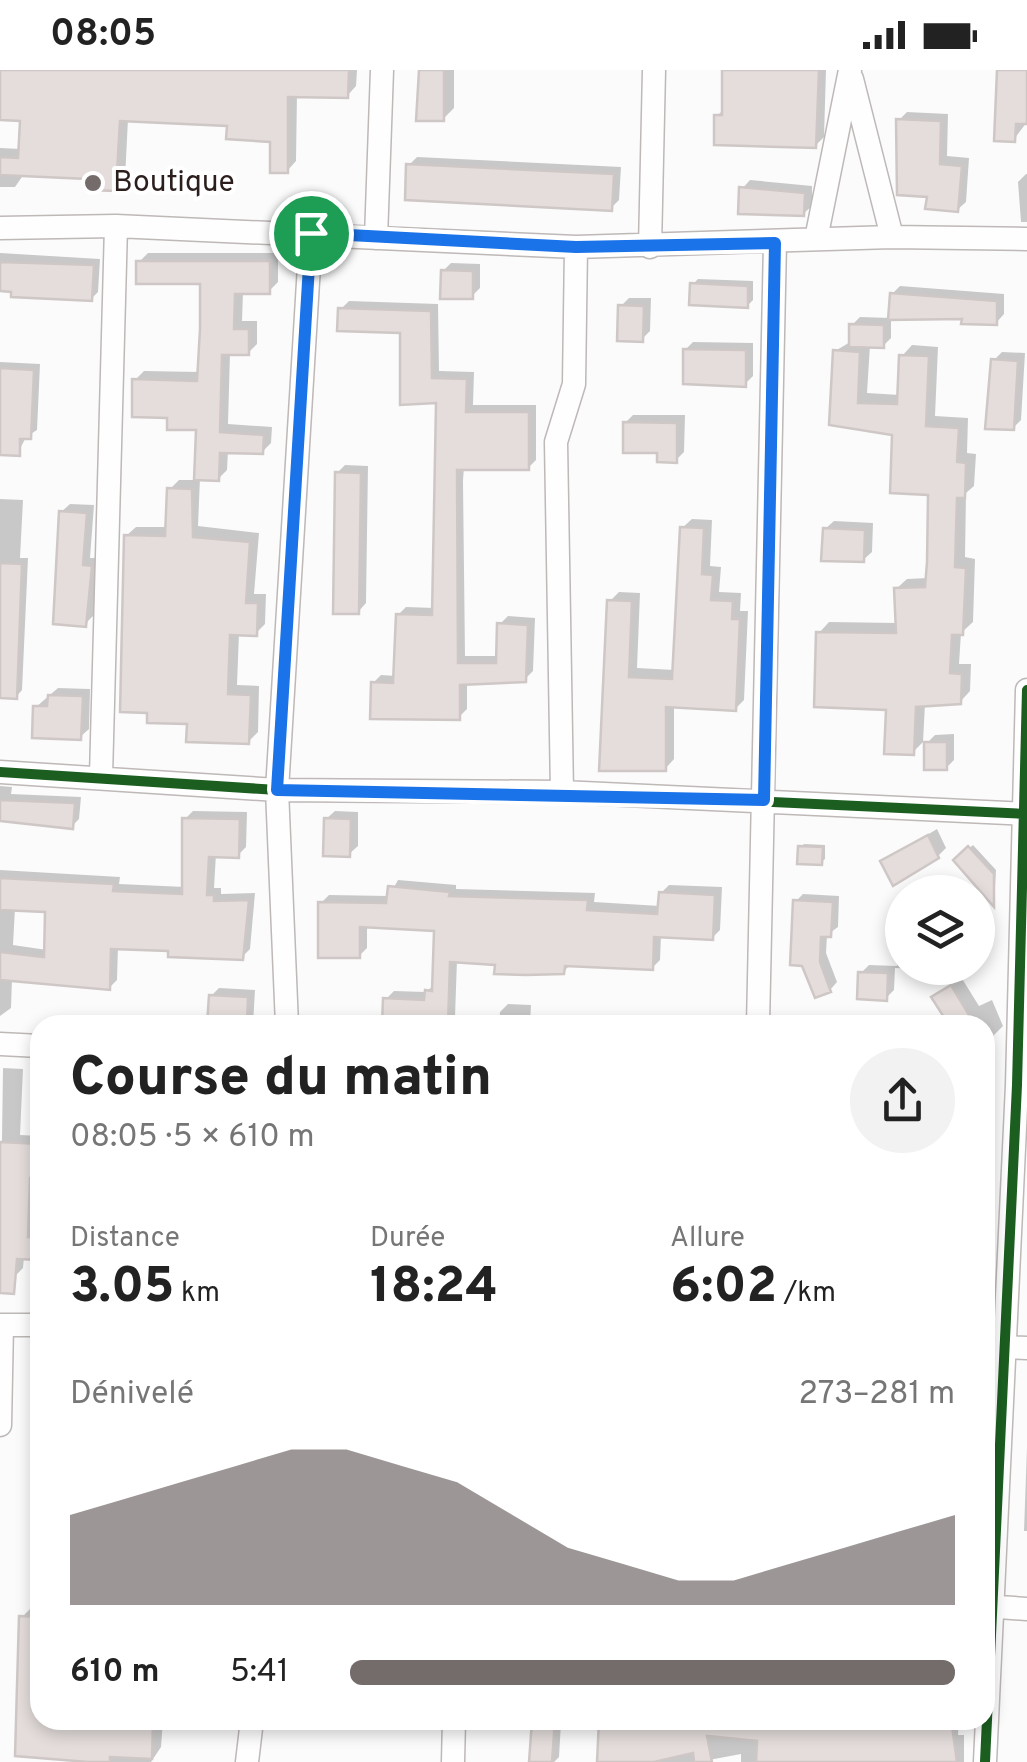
<!DOCTYPE html>
<html lang="fr">
<meta charset="utf-8">
<style>
:root{--surface:#fff;--page:#f2f2f2;--text:#222;--muted:#767676;--accent:#746b6b}
body{margin:0;font-family:Overpass,sans-serif;background:var(--page);color:var(--text);height:100vh;display:flex;flex-direction:column;font-size:38px;white-space:nowrap}
*{box-sizing:border-box;margin:0}
p{font-size:32px;color:var(--muted)}
.icon{flex:none;width:55px;height:55px;fill:none;stroke:currentColor;stroke-width:2;stroke-linecap:round;stroke-linejoin:round}
.map{position:relative;flex:1;overflow:hidden}
.side{position:absolute;left:30px;top:945px;width:965px;height:715px;display:flex;flex-direction:column;background:var(--surface);border-radius:30px;box-shadow:0 5px 15px #0003}
.side>*{flex:none}
.controls{position:absolute;left:885px;top:805px;display:grid;gap:20px}
.controls a{display:grid;place-items:center;width:110px;height:110px;border-radius:50%;background:var(--surface);box-shadow:0 5px 15px #0003;font-size:50px}
.pin{position:absolute;display:grid;place-items:center;width:85px;height:85px;color:#fff;margin:-42px;border:5px solid #fff;border-radius:50%;box-shadow:0 2px 10px #0007}
.round{display:grid;place-items:center;flex:none;width:105px;height:105px;border-radius:52px;background:var(--page)}
.headline{display:flex;align-items:center;justify-content:space-between;height:170px;padding:0 40px}
h1{font-size:55px;font-weight:800;line-height:75px}
.metrics{display:grid;grid-template-columns:repeat(3,1fr);gap:15px;height:170px;padding:10px 40px}
.metrics div{display:grid;align-content:center}
.metrics b{font-size:50px;font-weight:800}
.metrics small{font-size:28px;font-weight:400}
.metrics p{font-size:28px}
.chart{height:280px;padding:20px 40px}
.chart p{display:flex;justify-content:space-between}
.chart svg{width:100%;height:180px;margin-top:10px;fill:var(--accent);opacity:.7}
ul{padding:0 40px;list-style:none;font-size:32px}
li{display:grid;grid-template-columns:160px 120px 1fr;align-items:center;height:75px}
li i{height:25px;border-radius:12px;background:var(--accent)}
.status{display:flex;justify-content:space-between;align-items:center;height:70px;padding:0 50px;background:var(--surface);direction:ltr}
.status svg{height:28px;fill:currentColor}
.map>svg:first-child{display:block}
</style>
<div class="status"><b>08:05</b><svg viewBox="0 0 49 12"><path d="M0 12V9h3v3zM5 12V6h3v6zM10 12V3h3v9zM15 12V0h3v12zM26 1h20v11H26zM47 4h2v5h-2z"/></svg></div>
<div class="map">
<svg width="1027" height="1692" viewBox="0 0 1027 1692">
<rect width="100%" height="100%" fill="#fbfbfb"/>
<path fill="#0003" fill-rule="evenodd" d="M0,0H357L356,16L347,26L297,24L296,91L287,101L272,69L230,54L128,49L125,109L115,118L90,107L24,104L15,117H0V78L21,79L23,49L0,47Z
M421,0H454V38L443,49Z
M725,0H826L824,67L815,76L717,46L724,39Z
M999,0H1027V52L1014,69Z
M907,42L948,44L947,86L969,88L966,132L957,140L929,125L899,50Z
M417,87L621,97L619,130L611,138L409,95Z
M1026,104H1027V152H1021L1018,112Z
M750,110L812,116V136L803,144L742,119Z
M0,183L100,189L98,222L92,228L0,220Z
M148,183H278V212L269,221L243,222L242,251H257V274L248,283H230L228,354L272,357L271,373L262,382L228,380L227,400L218,409L200,408L198,456L259,463L254,524H266L265,554L256,563H239L237,615L259,616L258,662L248,672L189,652L126,466L136,457H168L170,419L179,410H196L199,358L170,345L135,310L144,301L200,302L203,212L139,192Z
M451,193L480,194V218L472,226L443,201Z
M698,209L753,211V230L747,236L692,215Z
M900,216L1004,224V244L996,253L964,247H891V268L883,276L870,275L867,323L900,325L902,286L912,275L938,277L935,346L968,348L967,383L976,384L974,416L966,423L965,487L975,489L973,552L961,563L959,594H971L970,621L960,632L925,634L923,672L913,682L889,637L819,563L829,552L898,553L896,519L907,509L928,508L931,422L895,363L832,353L835,281L852,271V255L860,247L891,248L892,224Z
M629,228H651L650,261L642,269L621,236Z
M349,231L438,234L439,301L474,302L473,335H536V390L528,398L464,397L463,411L465,586H498L499,555L508,546L535,548L533,601L525,609L467,612V639L459,647L373,613L381,605L396,606L398,545L406,537L435,538L438,330L402,261L341,239Z
M693,272L753,273V306L745,314L685,280Z
M1002,282L1025,283L1021,350L1013,358L994,290Z
M0,292L40,294L37,360L26,367L18,383L0,382Z
M633,345H685L684,382L676,390L659,381L625,353Z
M345,395L368,396L366,533L358,542L337,403Z
M0,429L23,430L20,488H28L22,620L16,627L0,626Z
M70,434L94,435L90,488H99L93,546L85,554L61,442Z
M692,449L712,450L710,496L721,497L719,522L741,523L740,541H748L744,630L735,639L674,635V689L665,699H602L610,531L619,522L640,523L637,598L675,600L682,458Z
M834,451L873,453L872,482L863,490L825,459Z
M58,618L90,619L89,659L80,667L36,637Z
M954,664V690L946,698L927,673L935,665Z
M0,716L12,717L11,724L81,727L79,749L72,756L0,751Z
M193,741L247,742L246,777L238,785L216,784L214,818H221V824L255,823L250,879L242,887L118,876L117,910L109,918L12,908L11,938L0,946V800L120,807L119,814L185,817V749ZM15,838L48,840L47,880L13,875Z
M335,741L358,742V776L349,784L326,749Z
M937,759L946,778L938,786L884,791Z
M804,774L825,775V789L821,792L800,777Z
M973,775L996,800L994,833L956,790Z
M398,810L456,815V819L595,823L594,832L660,836L661,823L669,815L722,817L720,860L712,868L661,865L660,890L652,898L571,894L563,902L457,890L455,947H469V955H385L386,929L394,921L426,922L435,914L436,859L367,855V878L359,886L321,833L329,825L389,826Z
M803,824L839,826L838,857L827,865L826,883L837,912L830,920L796,831Z
M902,866V898H974L968,901L895,898L894,920L886,928L861,903L869,895L897,896Z
M978,877L985,888L978,895Z
M961,907L979,936L992,930L1003,956L993,966L985,969V955H894L904,945L947,947L935,927Z
M219,918L255,920L253,955H210L211,926Z
M508,934L531,935L530,955H499L500,942Z
M701,946H718L717,955H697Z
M3,998L23,999L20,1065L40,1066L36,1155H40V1188L24,1187L23,1198L14,1207L0,1206Z
M985,1143L992,1158L985,1165Z
M1027,1377V1461H1024Z
M32,1537L40,1538V1650H163L161,1677L151,1692H90L18,1684L22,1547Z
M490,1650H959L958,1665H964V1692H741V1684L698,1692H628L601,1655L561,1653L559,1687L554,1692H532L534,1655L490,1654Z"/>
<path fill="#e4dddc" stroke="#cec7c6" stroke-width="2.5" d="M0,0H349L348,28L288,27V103H270V72L226,69L227,56L120,51L116,121L87,120V109L0,105V87L18,88L20,51L0,50Z
M419,0H444V51H416Z
M722,0H819L816,78L714,75V45H722Z
M997,0H1027V54H1016L1015,72L994,71Z
M896,49L941,51L940,94L962,96L958,142L925,139L927,127L897,125Z
M406,94L614,104L612,141L405,130Z
M739,117L805,123L804,146L738,144Z
M136,191H270V224H235L234,259H249V285H222L220,362L264,365L263,384L220,383L219,411L194,410L196,360H167V348L132,347V309L197,311L200,259V214H136Z
M0,192L94,195L92,231L11,227V222L0,221Z
M441,200L473,201V229H440Z
M690,213L748,216V238L689,235Z
M890,223L997,231V255L961,254L962,249L888,250Z
M618,235L644,236L643,272L617,271Z
M338,238L431,241L432,308L467,309L466,342H529V400H457L458,593H496L497,553L528,555L526,612L460,615V650L370,649L371,612L393,613L396,544L432,545L436,333L400,335V263L337,261Z
M849,254L884,255V278L849,277Z
M683,279L746,280V317L683,314Z
M833,280L860,282L858,333L897,334L899,285L929,286L926,356L959,358L957,392L966,393L965,428H957L955,497L966,498L963,565H952L950,603L962,604L961,634L916,637L914,685L884,684L886,640L814,637L816,562L896,563L894,518L925,517L927,492L928,425L890,423L892,365L829,355Z
M991,289L1018,291L1014,360L985,359Z
M0,298L34,300L31,369H20V386L0,385Z
M623,352L677,353V393L657,392V383H623Z
M335,402L361,403L359,544H333Z
M167,418L192,419L193,467L250,472L246,533H258L257,566L230,565L228,624L251,625L249,674L186,672L187,654L147,653V643L120,642L124,465L165,466Z
M59,441L87,443L83,495L92,496L86,557L53,554Z
M680,457L704,458L702,504L713,505L711,530L733,531L732,549H740L736,641L666,637V701H599L607,530L632,531L629,607L672,609Z
M823,458L865,460L864,492L821,491Z
M0,493L22,494L17,629L0,628Z
M48,625L83,626L81,670L32,668L33,636H47Z
M924,672H947V700H924Z
M0,730L75,733L73,759L0,751Z
M182,748L240,749L239,788L209,787L207,825H214V831L249,830L243,890L168,887V881L111,879L110,920L0,910V882L44,887L45,842L0,840V808L114,814L113,821L182,824Z
M324,748L351,749L350,787L323,786Z
M928,765L939,788L893,816L880,791Z
M798,776L823,777L822,795L797,794Z
M968,776L994,804V837L953,790Z
M388,816L450,822L449,826L588,830L587,840L657,844L659,822L715,825L713,870L654,867L653,900L565,896L564,904L526,905L494,904L495,895L450,892L448,955H382L383,928L424,930L425,920L432,921L434,861L360,857V888H318V832L386,833Z
M793,830L833,832L831,867H821L820,892L831,922L815,928L802,896L790,895Z
M858,902L888,903L887,931L857,929Z
M951,915L975,955H949L931,927Z
M209,925L248,927L247,955H207Z
M0,1072L40,1074V1108H30L28,1167L40,1168V1190L17,1189L14,1224L0,1223Z
M19,1546L40,1547V1650H153L152,1689L110,1687V1692H88L15,1686Z
M532,1650H555L552,1692H529Z
M599,1650H924L923,1654L952,1656L957,1692H756L757,1671L707,1666L712,1692H694L693,1683L654,1692H597Z"/>
<g fill="none" stroke-linecap="round" stroke-linejoin="round">
<defs>
<path id="minor" d="M852,9L892,167
M0,158L116,156L576,177L892,167L1027,169
M376,168L382,0
M816,169L850,0
M650,177L654,0
M0,702L277,720L562,722L1027,744
M101,706L116,156
M562,722L556,372L574,314L576,177
M287,955L277,720L311,163
M758,955L775,173
M0,974L40,976
M0,1255H40
M985,1276L1027,1278
M0,1355L2,1255
M985,1536L1027,1539
M247,1692L252,1650
M453,1692L454,1650
M985,1692L1017,1015L1027,620"/>
</defs>
<use href="#minor" stroke="#beb8b7" stroke-width="25"/>
<use href="#minor" stroke="#fefefe" stroke-width="22"/>
<defs>
<path id="cycleway" d="M0,702L277,720L562,722L1027,744
M985,1692L1017,1015L1027,620"/>
</defs>
<use href="#cycleway" stroke="#fff" stroke-width="16"/>
<use href="#cycleway" stroke="#1b5e20" stroke-width="10"/>
</g>
<g fill="none" stroke-linecap="round" stroke-linejoin="round">
<defs>
<path id="route" d="M311,163L576,177L775,173L764,730L277,720Z"/>
</defs>
<use href="#route" stroke="#fff" stroke-width="20"/>
<use href="#route" stroke="#1a73e8" stroke-width="12"/>
</g>
<circle fill="#746b6b" stroke="#fff" stroke-width="4" cx="93" cy="113" r="10"/>
<g text-anchor="middle" dominant-baseline="central" stroke-width="8" stroke-linejoin="round" paint-order="stroke">
<g font-size="30" fill="#2b1e1d" stroke="#fff" text-anchor="start">
<text x="113" y="113">Boutique</text>
</g>
</g>
</svg>
<div class="controls">
<a><svg class="icon" aria-label="layers" viewBox="0 0 24 24"><path d="M12 4l9 5-9 5-9-5zM3 14l9 5 9-5"/></svg></a>
</div>
<div class="pin" style="left:311px;top:163px;background:#1e9e55"><svg class="icon" aria-label="arrive" viewBox="0 0 24 24"><path d="M6 21V4h12l-3 4 3 4H6"/></svg></div>
<section class="side">
<div class="headline"><div><h1>Course du matin</h1><p>08:05 · 5 × 610 m</p></div><a class="round"><svg class="icon" aria-label="share" viewBox="0 0 24 24"><path d="M12 15V3M7 8l5-5 5 5M5 13v7h14v-7"/></svg></a></div>
<div class="metrics">
<div><p>Distance</p><b>3.05<small> km</small></b></div>
<div><p>Durée</p><b>18:24</b></div>
<div><p>Allure</p><b>6:02<small> /km</small></b></div>
</div>
<div class="chart"><p><span>Dénivelé</span>273–281 m</p>
<svg viewBox="0 0 160 44" preserveAspectRatio="none"><path d="M0 44V22L10 18L20 14L30 10L40 6L50 6L60 10L70 14L80 22L90 30L100 34L110 38L120 38L130 34L140 30L150 26L160 22V44z"/></svg>
</div>
<ul>
<li><b>610 m</b>5:41<i style="width:100%"></i></li>
</ul>
</section>
</div>
